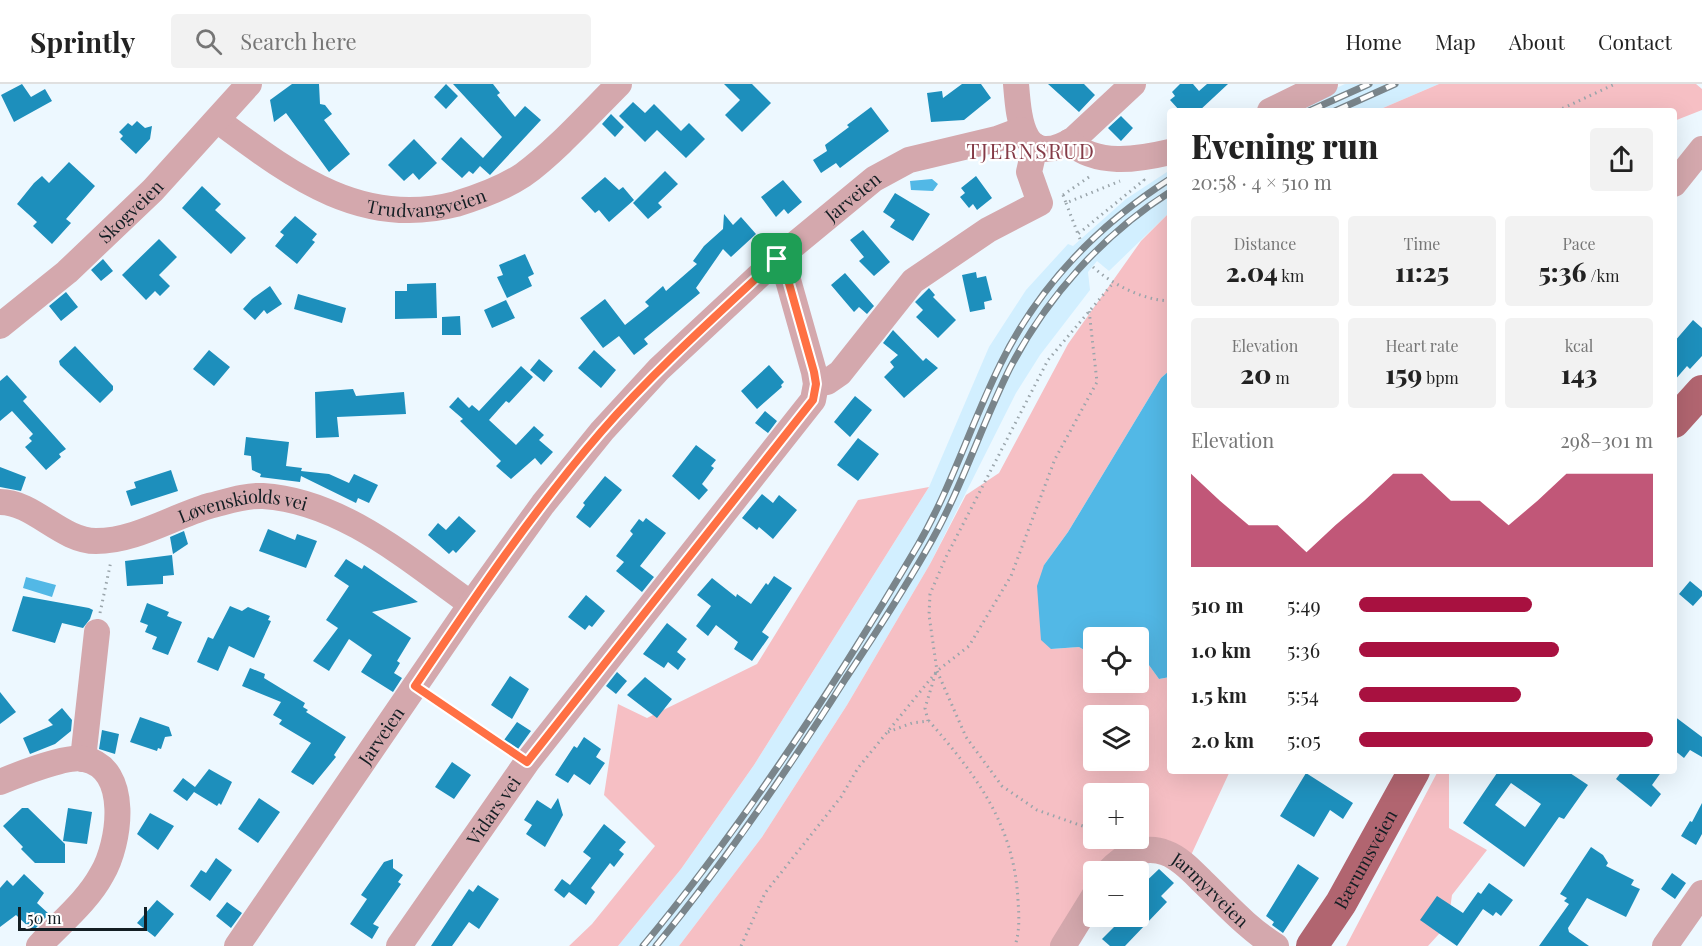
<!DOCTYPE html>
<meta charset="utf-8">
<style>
:root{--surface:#fff;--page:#f2f2f2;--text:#222;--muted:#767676;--line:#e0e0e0;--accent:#a81140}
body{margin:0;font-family:"Playfair Display",serif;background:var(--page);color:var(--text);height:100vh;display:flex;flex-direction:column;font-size:22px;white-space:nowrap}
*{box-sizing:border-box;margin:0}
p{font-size:20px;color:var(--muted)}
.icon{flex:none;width:33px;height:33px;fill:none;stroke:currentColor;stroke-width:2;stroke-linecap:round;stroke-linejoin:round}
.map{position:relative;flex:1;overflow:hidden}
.sheet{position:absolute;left:1167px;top:24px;width:510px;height:666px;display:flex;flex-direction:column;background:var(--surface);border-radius:6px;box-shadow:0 6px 24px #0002}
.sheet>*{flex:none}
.buttons{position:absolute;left:1083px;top:543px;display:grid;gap:12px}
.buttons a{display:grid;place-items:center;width:66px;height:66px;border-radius:6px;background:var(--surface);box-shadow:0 6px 24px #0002;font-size:30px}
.scale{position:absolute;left:18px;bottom:15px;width:129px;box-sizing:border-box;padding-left:6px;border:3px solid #131e23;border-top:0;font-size:16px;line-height:21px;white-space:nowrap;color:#131e23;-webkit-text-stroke:4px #fff;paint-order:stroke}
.pin{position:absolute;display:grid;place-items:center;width:51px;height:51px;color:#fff;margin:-26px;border-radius:12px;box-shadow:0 3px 9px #0006}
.round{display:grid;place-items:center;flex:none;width:63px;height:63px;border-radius:6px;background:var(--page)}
.head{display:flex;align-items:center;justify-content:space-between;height:102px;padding:0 24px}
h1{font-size:33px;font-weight:800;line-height:45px}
.metrics{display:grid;grid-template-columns:repeat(3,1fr);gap:9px;height:102px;padding:6px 24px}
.metrics div{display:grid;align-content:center;border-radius:6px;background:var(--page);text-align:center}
.metrics b{font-size:26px;font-weight:800}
.metrics small{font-size:16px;font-weight:400}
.metrics p{font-size:16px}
.chart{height:168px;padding:12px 24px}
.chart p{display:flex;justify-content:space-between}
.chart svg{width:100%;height:108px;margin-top:6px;fill:var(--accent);opacity:.7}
ul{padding:0 24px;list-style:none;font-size:20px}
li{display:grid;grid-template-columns:96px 72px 1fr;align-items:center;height:45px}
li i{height:15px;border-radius:8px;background:var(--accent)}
header{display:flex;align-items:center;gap:36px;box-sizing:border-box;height:84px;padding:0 30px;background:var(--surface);border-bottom:2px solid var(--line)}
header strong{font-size:28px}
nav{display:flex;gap:33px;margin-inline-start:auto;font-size:21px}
.search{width:420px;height:54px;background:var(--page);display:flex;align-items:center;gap:15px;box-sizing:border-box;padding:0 21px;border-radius:6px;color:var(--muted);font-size:22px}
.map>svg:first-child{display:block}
</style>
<header>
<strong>Sprintly</strong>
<div class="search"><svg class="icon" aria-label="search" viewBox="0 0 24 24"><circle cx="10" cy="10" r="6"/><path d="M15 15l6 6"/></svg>Search here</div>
<nav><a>Home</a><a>Map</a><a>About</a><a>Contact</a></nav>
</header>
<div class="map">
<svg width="1702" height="862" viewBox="0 0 1702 862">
<rect width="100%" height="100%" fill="#edf8ff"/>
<path fill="#d2efff" d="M1345,0H1439L1376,27H1286Z
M1170,86V128L1109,187L1097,177L1088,188L1090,206L1040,271L1016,309L930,480L847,621L762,753L679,862H618L681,785L754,681L929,403L989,263L1026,206L1068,160L1073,162L1126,115Z"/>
<path fill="#f6bfc4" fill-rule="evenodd" d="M1439,0H1696L1702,5V26L1674,37V27H1376Z
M1170,128V286L1161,294L1068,448L1044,481L1051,565L1079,563L1093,571L1094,598H1138L1139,577H1146L1159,595L1170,593V687H1230L1186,782L1146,766L1108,787L1094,788L1093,812L1063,862H679L762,753L847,621L930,480L966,411L999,389L1068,260L1141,157ZM1094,632H1138V676H1094ZM1094,710H1138V754H1094Z
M929,403L754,681L681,785L618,862H569L592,840L655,762L604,711L618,620L647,634L757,580L858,416Z
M1438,687H1449V744L1487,766L1452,811L1448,840L1428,862H1346Z"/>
<path fill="#52b8e6" d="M932,95L938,100L933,107L911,106L910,97Z
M1170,286V593L1159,595L1146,577H1139L1138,554H1094L1093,571L1079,563L1051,565L1041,556L1037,502L1044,481L1068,448L1161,294Z
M26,493L56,501L52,513L23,504Z"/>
<path fill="#1d8fbc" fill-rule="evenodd" d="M22,0L31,13L45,5L52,17L14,38L1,11Z
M292,0H319L320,20L325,21L332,30L324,36L350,70L329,88L286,29L274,38L270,16Z
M446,0L458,12L446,25L434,13Z
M453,0H493L500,9L497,11L515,33L525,22L541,36L490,91L480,82L473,90L469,87L462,94L441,75L461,53L483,74L502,53Z
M724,0H752L771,19L742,48L725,31L740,16Z
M962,0H981L991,14L964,36L931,38L927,9L942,7L943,14Z
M1048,0H1084L1095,11L1079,28Z
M1180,0H1193L1199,7L1207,0H1228L1199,27H1180L1170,16L1175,12L1172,8Z
M633,18L645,29L654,20L681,47L689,39L705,55L686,74L657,46L645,58L619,32Z
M871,23L889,47L840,84L836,79L821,89L813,76L827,67L825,61L849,43L847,41Z
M611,30L624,43L615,53L602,40Z
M1121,32L1133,44L1121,57L1108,44Z
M137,37L145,44L152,42L150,55L136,70L120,55L123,52L119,48L128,39L132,42Z
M414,55L437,79L419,96L413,89L404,97L388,81Z
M69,78L95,102L66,135L71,139L52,160L33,142L37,138L17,120L34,99L42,92L49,99Z
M665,87L678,100L658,119L662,123L648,135L633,119Z
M976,92L992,114L977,126L973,120L969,124L960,113L965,109L961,104Z
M605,93L619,106L623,103L634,116L609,138L599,126L595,129L581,114Z
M783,96L802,118L788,130L784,125L776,133L761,113Z
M202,102L221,120L215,126L246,154L231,170L182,124Z
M895,109L930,130L913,157L890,143L895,136L883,128Z
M724,130L733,141L741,133L756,150L731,173L723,165L696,204L700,209L644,255L648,260L634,271L619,252L603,264L580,234L605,215L625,241L649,222L645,218L663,202L666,207L697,180L693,177L704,162L723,145Z
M295,132L317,150L312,156L315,158L297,180L275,162L284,151L280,148Z
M863,146L890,178L874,192L859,177L864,173L850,156Z
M159,155L177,173L159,191L170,202L160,212L155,207L146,216L122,191Z
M525,170L534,190L528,193L532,202L507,214L497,193L503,191L499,181Z
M103,175L113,187L101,197L91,186Z
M976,188L977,194L986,192L992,216L984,218L985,225L970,228L962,191Z
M845,189L874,222L867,230L859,223L854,228L831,201Z
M436,199L437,234L395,235V207H407V200Z
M270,202L282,220L267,230L264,226L255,236L243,225L252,215Z
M929,204L935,211L933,213L956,236L938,254L916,233L923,226L915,218Z
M66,208L78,223L61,237L49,222Z
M298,210L346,224L342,239L294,225Z
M506,216L515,234L492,244L484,226Z
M460,232L461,251H442V233Z
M1693,236L1702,244V272L1690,285L1687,282L1674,297V258Z
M893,246L923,277L926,274L938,284L904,314L884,293L894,283L890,278L898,271L883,259Z
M75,262L113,302V306L100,319L60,281L59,277Z
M209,266L230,283L214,302L193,285Z
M594,266L616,286L601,304L578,284Z
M539,275L553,287L544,298L530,286Z
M769,281L784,298L781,301L782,303L757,325L741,307Z
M521,282L533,293L509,319L506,317L489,336L516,361L534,342L544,351L539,356L553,368L541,381L535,374L511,395L496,382L501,377L460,337L463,335L449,323L458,313L469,324L472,321L479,327Z
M7,291L27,313L23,317L66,365L59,370L61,373L46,386L25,363L32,357L29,354L33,350L12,327L0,337V297Z
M353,305L356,312L404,308L406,330L337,333L339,353L316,354L315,308Z
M855,312L872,326L850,353L834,338Z
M765,327L777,337L768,349L755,339Z
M246,353L289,358L286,382L302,384L301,387L329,390L349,399L354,390L378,401L369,419L358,414L356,419L301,392L300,398L260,393L261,390L252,386L251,372L244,371Z
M858,354L879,370L858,397L837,381Z
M696,361L716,376L711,382L714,384L702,400L708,406L699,416L672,392Z
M0,383L26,393L21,407L0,403Z
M171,386L178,407L131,422L126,407L136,404L134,398Z
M605,392L622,406L590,444L576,433L585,421L583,419Z
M762,410L773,419L779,411L797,426L773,455L759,443L757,446L742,434Z
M459,432L476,447L456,469L453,466L449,470L428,451L438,439L446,446Z
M646,434L666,449L640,482L654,493L642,508L616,487L624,478L616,472L633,450L630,447L639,435L643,438Z
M268,445L295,456L297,450L317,457L306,484L259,467Z
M184,447L188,460L173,470L170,453Z
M172,471L174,491L163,492V500L127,502L125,477Z
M346,475L362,485L364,481L418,518L372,528L411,554L397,577L400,579L394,589L402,594L393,608L361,588L372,571L349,555L329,587L313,577L338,544L326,536L349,502L334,492Z
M774,492L792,504L762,548L769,553L752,577L734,565L738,558L716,541L708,552L696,542L711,522L697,511L712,494L736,513L737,510L751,520L766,499L768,501Z
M1690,497L1702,507V512L1693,522L1679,510Z
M586,511L605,527L592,543L589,541L585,546L568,533Z
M23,512L89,524L93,526L90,535L83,544L62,539L55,559L12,547Z
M147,519L169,528L167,532L182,538L168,571L152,565L157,553L145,548L148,541L140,538Z
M230,522L242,527L248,523L270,532L268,536L271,537L254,574L229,562L218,587L197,578L208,553L213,555Z
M667,539L687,555L677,568L686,575L678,586L668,578L664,584L643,570Z
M250,584L265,590L264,594L305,619L303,623L308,626L306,628L346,653L334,671L336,673L313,701L291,688L311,659L279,640L282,636L273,631L281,618L242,602Z
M617,588L627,597L616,610L606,602Z
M510,592L529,605L512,635L491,621Z
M645,593L672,615L657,634L627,611Z
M0,608L16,628L0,640Z
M62,624L72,636L71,647L55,660L30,670L23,654L53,641L48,636Z
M1674,632L1702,653V673L1690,666L1684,674L1674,666Z
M140,633L169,643L172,652L165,653L161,665L158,664L157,667L130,658Z
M517,638L531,647L518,665L504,656Z
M102,646L119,650L115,670L99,665Z
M584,653L601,665L596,673L605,679L590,701L574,690L568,699L555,691L574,662L577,664Z
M452,678L471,691L454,715L435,703Z
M209,685L232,698L221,721L219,719L217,722L194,708L187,717L173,707L183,694L195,703Z
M1494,687H1567L1588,701L1564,735L1559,733L1524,783L1463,739L1497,689ZM1511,699L1541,720L1525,743L1495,721Z
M1622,687H1662L1652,701L1661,710L1651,723L1616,695Z
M1306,689L1353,719L1343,735L1330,726L1314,753L1280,732Z
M259,714L280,728L258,759L238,745Z
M558,714L563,731L545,763L526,750L532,741L524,736L537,716L551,725Z
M1702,719V750L1696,761L1681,752L1690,737L1692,738Z
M22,724H28L65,760V779H35L21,765L23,763L3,742Z
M68,724L92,728L87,760L63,757Z
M150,729L174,742L158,766L137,750Z
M604,740L626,758L619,766L624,770L614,783L610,779L591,804L595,808L586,821L569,808L564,814L554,806L562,795L570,801L591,774L583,768Z
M1591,763L1603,771L1608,779L1606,782L1634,796L1631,801L1640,805L1626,833L1587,814L1568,844L1569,848L1589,862H1539L1569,820L1564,817L1567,814L1560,810Z
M216,774L232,786L210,817L190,802L201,786L206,789Z
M393,775V784L403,791L398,798L401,800L373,840L379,843L372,855L350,840L367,815L361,811L384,778Z
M1298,780L1319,794L1283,849L1272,841L1274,838L1266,832Z
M1159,785L1174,799L1161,812L1167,818L1125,862H1110L1102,855L1125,832H1138V805Z
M1672,789L1686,799L1675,815L1661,805Z
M24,790L44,809L37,819L49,830L33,847L16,831L0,843V804L7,796L13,802Z
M1489,799L1513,816L1501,832L1496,828L1493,832L1483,825L1457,862L1420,836L1437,812L1463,829L1478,808L1481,810Z
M478,801L499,815L479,845L469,838L452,862H431L469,805L473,808Z
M157,816L174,830L155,853L137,839Z
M227,818L242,829L231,844L216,832Z"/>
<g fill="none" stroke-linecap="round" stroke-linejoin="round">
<path stroke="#9aa5ab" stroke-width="3" stroke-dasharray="1.5 4.5" stroke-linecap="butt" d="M1557,27L1615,0
M1063,111L1066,119L1120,97
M1063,111L1089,93
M1066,119L1078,150
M1080,155L1078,150L1144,96L1141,93
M1093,183C1113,201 1143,216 1170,217
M100,529L111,477
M431,613L510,667
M928,637L925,624L936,588
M888,648L912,639L929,637C977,692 1014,741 1018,816C1019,833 1020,846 1015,862
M1094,746L1037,726L1002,702L966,653L937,587L929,531L930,510L946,473L1048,276L1114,198
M741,862L765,809L841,713L858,684L937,587L969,562L1011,492L1055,375L1097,298L1089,226"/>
<g stroke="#d4a8ad" stroke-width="26">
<path d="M1016,0C1019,36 1022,87 1074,55L1133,0"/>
<path d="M1270,27L1325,0"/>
<path id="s1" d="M217,36C290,90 360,145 456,120C479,113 502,105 523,91C554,69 591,28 619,0"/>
<path d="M1069,58C1097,82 1136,76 1170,68"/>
<path d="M1674,100L1702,65"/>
<path id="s2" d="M0,242L67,188L153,106L249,0"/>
<path d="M816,300L827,298L840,289L913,197L988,146L1040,119L1029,88L1035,62"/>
<path id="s3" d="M0,418C34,418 61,457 96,457C135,457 172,433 209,422C226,418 245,411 263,412C342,417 409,476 471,520"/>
<path d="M83,675L97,548"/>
<path d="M0,698C17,691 67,671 84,675C131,684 120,760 102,790C87,818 60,839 39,862"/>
<path id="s4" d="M1108,788C1123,772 1143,760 1166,769C1180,774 1192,787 1202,797C1226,820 1248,845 1276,862"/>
<path id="s5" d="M237,862L471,520L543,420L602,347L659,285L777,175L874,95L909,76L997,55L1021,46"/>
<path id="s6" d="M399,862L527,678L813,316L816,300L814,288L788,196L777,175"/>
<path d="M1063,862L1094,812"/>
<path d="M1665,862L1702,809"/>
</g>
<g stroke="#b16570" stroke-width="32">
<path d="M1674,338L1702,307"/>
<path id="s7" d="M1312,862L1341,819L1414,687"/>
</g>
<defs>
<path id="rail" d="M1309,27L1369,0
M1335,27L1395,0
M643,862C746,738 836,600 918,461C951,404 971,340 1000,281C1038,203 1098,141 1170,95
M656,862C726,777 787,687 846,594C874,552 902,509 927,465C961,407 980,344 1010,284C1047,213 1102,151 1170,108"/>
</defs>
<use href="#rail" stroke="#7a858b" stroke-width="7"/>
<use href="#rail" stroke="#fff" stroke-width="4.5" stroke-dasharray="14" stroke-linecap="butt"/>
</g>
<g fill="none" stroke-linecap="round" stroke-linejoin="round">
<defs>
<path id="route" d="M777,175L788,196L814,288L816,300L813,316L527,678L415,602C473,516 532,428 601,348C655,286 717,231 777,175Z"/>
</defs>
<use href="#route" stroke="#fff" stroke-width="12"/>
<use href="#route" stroke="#ff7043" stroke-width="8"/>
</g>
<g text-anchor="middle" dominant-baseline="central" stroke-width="4.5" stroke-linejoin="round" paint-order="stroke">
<g font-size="18" fill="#131e23" stroke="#fff">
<text stroke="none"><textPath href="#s1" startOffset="234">Trudvangveien</textPath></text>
<text stroke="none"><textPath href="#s5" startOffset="975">Jarveien</textPath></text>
<text stroke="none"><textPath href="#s2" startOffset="174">Skogveien</textPath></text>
<text stroke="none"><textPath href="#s3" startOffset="258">Løvenskiolds vei</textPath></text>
<text stroke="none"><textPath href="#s5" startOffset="255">Jarveien</textPath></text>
<text stroke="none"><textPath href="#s6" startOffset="165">Vidars vei</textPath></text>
<text stroke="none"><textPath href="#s7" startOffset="102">Bærumsveien</textPath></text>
<text stroke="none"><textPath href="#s4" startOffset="123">Jarmyrveien</textPath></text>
</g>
<g font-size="21" letter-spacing="1.5" fill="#843b47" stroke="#fff">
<text x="1031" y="66">TJERNSRUD</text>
</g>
</g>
</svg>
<div class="buttons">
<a><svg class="icon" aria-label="locate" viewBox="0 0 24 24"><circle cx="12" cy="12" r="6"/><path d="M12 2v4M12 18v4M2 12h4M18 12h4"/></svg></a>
<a><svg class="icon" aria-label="layers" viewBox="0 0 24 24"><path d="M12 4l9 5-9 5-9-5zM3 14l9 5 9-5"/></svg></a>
<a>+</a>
<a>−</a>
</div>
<div class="scale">50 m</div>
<div class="pin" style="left:777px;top:175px;background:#1e9e55"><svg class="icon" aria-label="arrive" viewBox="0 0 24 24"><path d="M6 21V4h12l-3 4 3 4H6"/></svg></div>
<section class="sheet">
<div class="head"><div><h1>Evening run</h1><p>20:58 · 4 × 510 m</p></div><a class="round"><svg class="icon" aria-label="share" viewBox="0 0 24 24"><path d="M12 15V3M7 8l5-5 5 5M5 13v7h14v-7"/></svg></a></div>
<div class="metrics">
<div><p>Distance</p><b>2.04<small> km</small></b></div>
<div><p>Time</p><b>11:25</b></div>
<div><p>Pace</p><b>5:36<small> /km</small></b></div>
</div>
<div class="metrics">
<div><p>Elevation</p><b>20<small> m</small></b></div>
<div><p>Heart rate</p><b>159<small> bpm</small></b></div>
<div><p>kcal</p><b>143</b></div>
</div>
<div class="chart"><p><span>Elevation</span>298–301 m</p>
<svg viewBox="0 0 160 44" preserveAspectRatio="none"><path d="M0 44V6L10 17L20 27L30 27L40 38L50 27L60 17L70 6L80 6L90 17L100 17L110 27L120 17L130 6L140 6L150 6L160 6V44z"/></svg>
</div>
<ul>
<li><b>510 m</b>5:49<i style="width:59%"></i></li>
<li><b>1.0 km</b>5:36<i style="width:68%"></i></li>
<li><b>1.5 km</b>5:54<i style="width:55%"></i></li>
<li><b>2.0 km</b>5:05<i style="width:100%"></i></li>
</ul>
</section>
</div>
